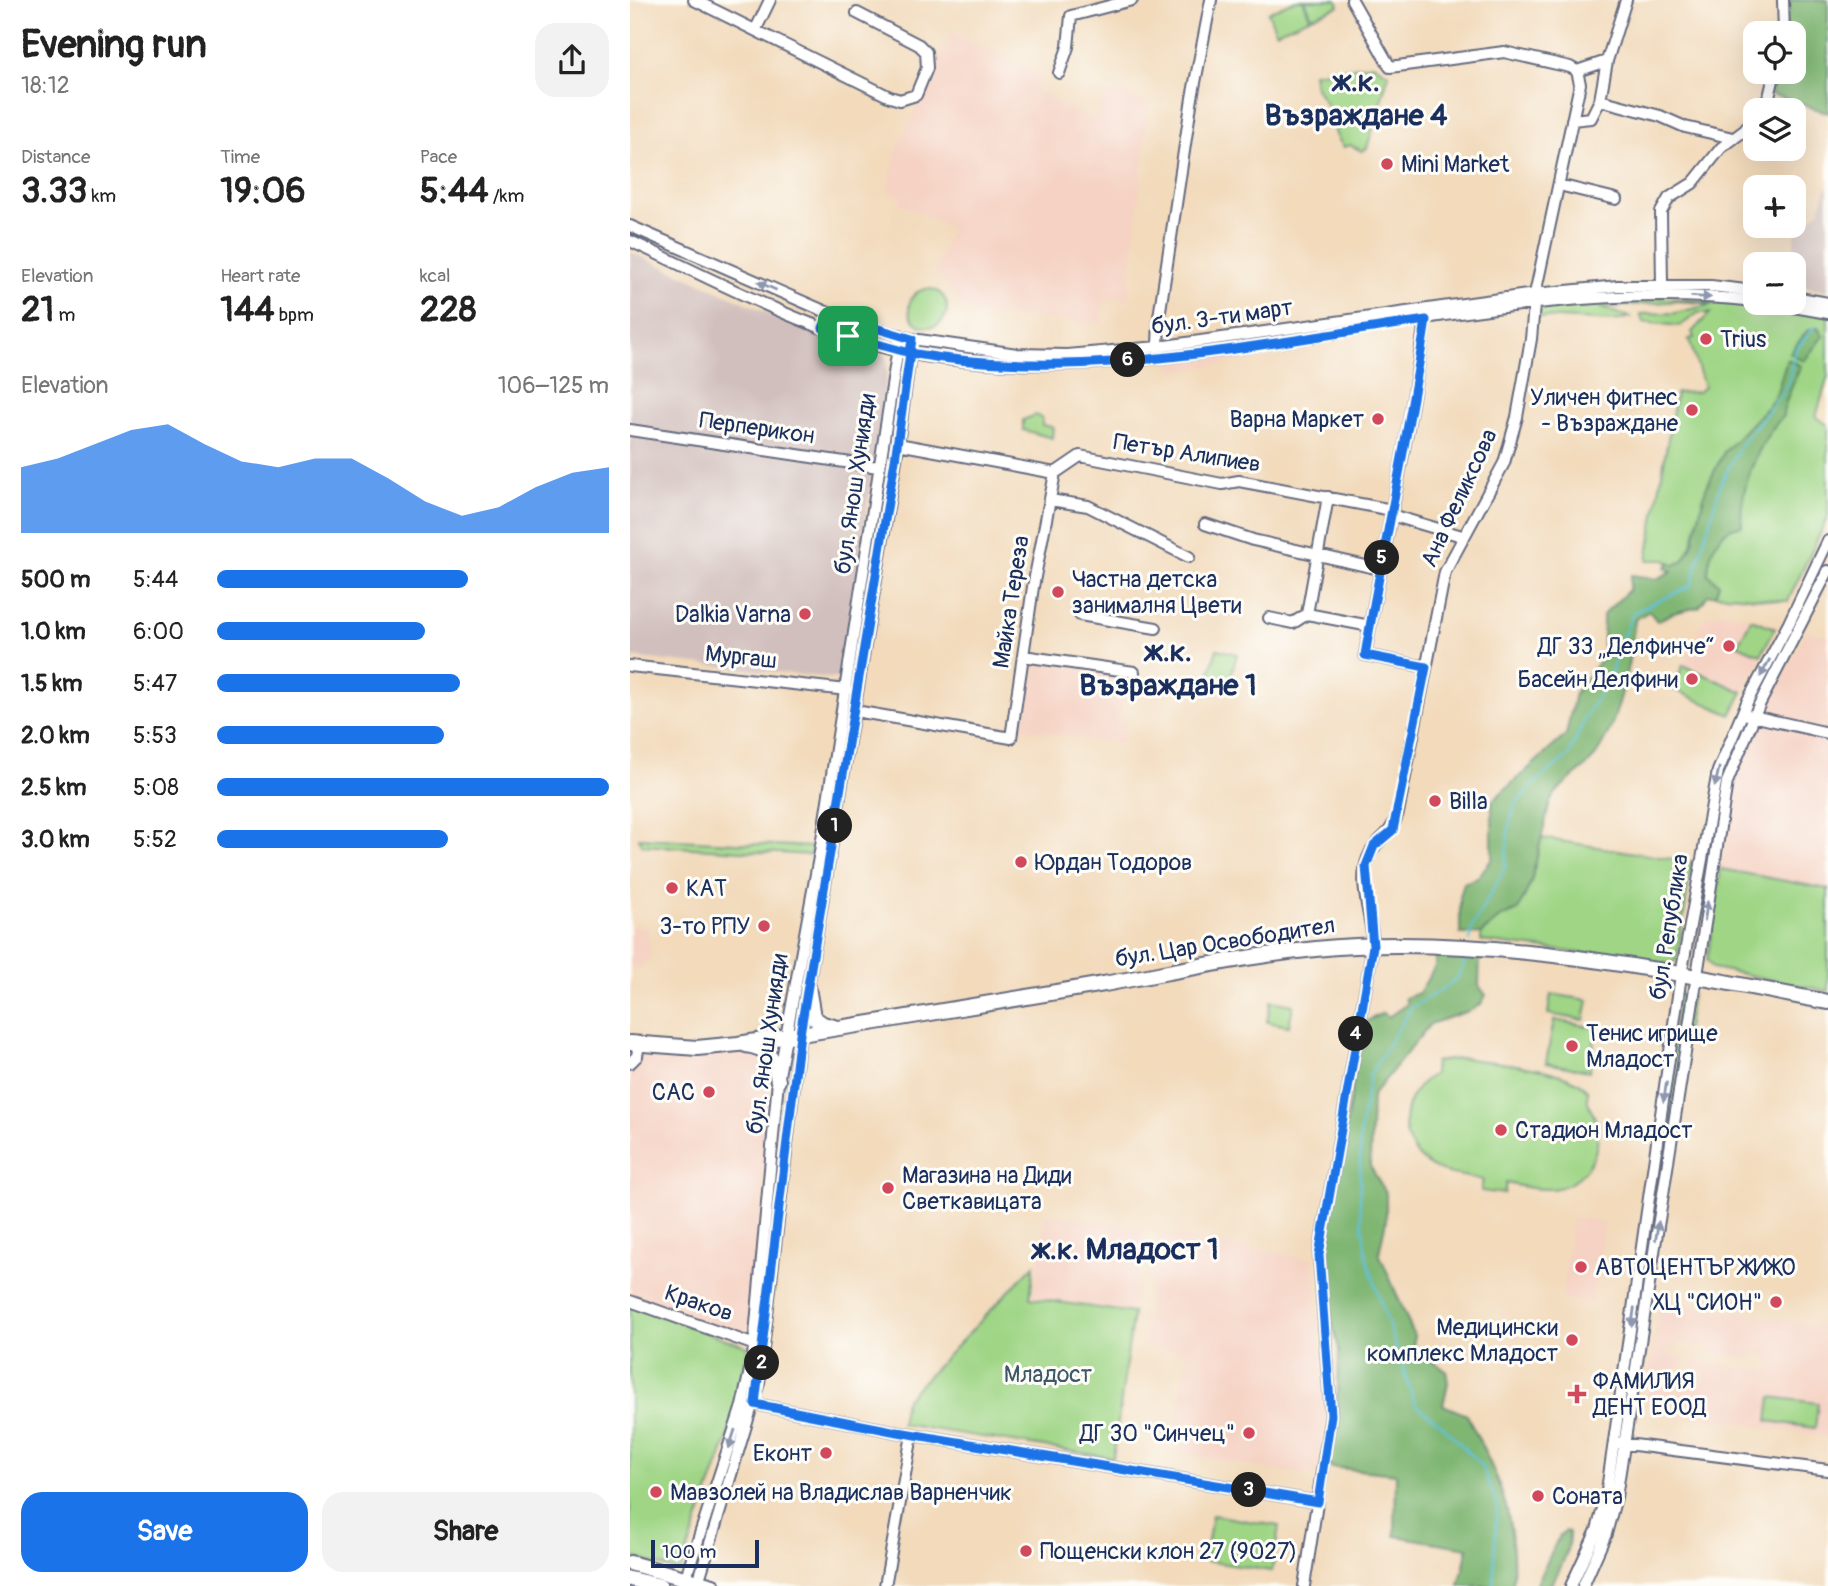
<!DOCTYPE html>
<meta charset="utf-8">
<style>
:root{--surface:#fff;--page:#f2f2f2;--text:#222;--muted:#767676;--accent:#1a73e8}
body{margin:0;font-family:Pangolin,sans-serif;background:var(--page);color:var(--text);height:100vh;display:flex;flex-direction:column;font-size:26px;white-space:nowrap}
*{box-sizing:border-box;margin:0}
p{font-size:23px;color:var(--muted)}
.icon{flex:none;width:38px;height:38px;fill:none;stroke:currentColor;stroke-width:2;stroke-linecap:round;stroke-linejoin:round}
.map{position:relative;flex:1;overflow:hidden}
.panel{display:flex;flex-direction:column;background:var(--surface);width:630px}
.panel>*{flex:none}
.fabs{position:absolute;left:1113px;top:21px;display:grid;gap:14px}
.fabs a{display:grid;place-items:center;width:63px;height:63px;border-radius:14px;background:var(--surface);box-shadow:0 7px 28px #0002;font-size:35px}
.scale{position:absolute;left:21px;bottom:18px;width:108px;box-sizing:border-box;padding-left:7px;border:4px solid #1b2f5e;border-top:0;font-size:19px;line-height:24px;white-space:nowrap;color:#1b2f5e;-webkit-text-stroke:5px #fdfcf7;paint-order:stroke}
.pin{position:absolute;display:grid;place-items:center;width:60px;height:60px;color:#fff;margin:-30px;border-radius:14px;box-shadow:0 4px 10px #0006}
.km{position:absolute;width:35px;height:35px;margin:-18px;border-radius:50%;background:#222;color:#fff;font-size:19px;line-height:35px;text-align:center}
.round{display:grid;place-items:center;flex:none;width:74px;height:74px;border-radius:21px;background:var(--page)}
.headline{display:flex;align-items:center;justify-content:space-between;height:119px;padding:0 21px}
h1{font-size:38px;font-weight:700;line-height:52px}
.metrics{display:grid;grid-template-columns:repeat(3,1fr);gap:10px;height:119px;padding:7px 21px}
.metrics div{display:grid;align-content:center}
.metrics b{font-size:35px;font-weight:700}
.metrics small{font-size:19px;font-weight:400}
.metrics p{font-size:19px}
.chart{height:196px;padding:14px 21px}
.chart p{display:flex;justify-content:space-between}
.chart svg{width:100%;height:126px;margin-top:7px;fill:var(--accent);opacity:.7}
.button{display:flex;gap:14px;margin-top:auto;padding:14px 21px}
.button a{flex:1;height:80px;border-radius:21px;background:var(--accent);color:#fff;font-size:28px;font-weight:700;line-height:80px;text-align:center}
.button a+a{background:var(--page);color:var(--text)}
ul{padding:0 21px;list-style:none;font-size:23px}
li{display:grid;grid-template-columns:112px 84px 1fr;align-items:center;height:52px}
li i{height:18px;border-radius:9px;background:var(--accent)}
main{display:flex;flex:1;min-height:0}
.map>svg:first-child{display:block}
</style>
<main>
<section class="panel">
<div class="headline"><div><h1>Evening run</h1><p>18:12</p></div><a class="round"><svg class="icon" aria-label="share" viewBox="0 0 24 24"><path d="M12 15V3M7 8l5-5 5 5M5 13v7h14v-7"/></svg></a></div>
<div class="metrics">
<div><p>Distance</p><b>3.33<small> km</small></b></div>
<div><p>Time</p><b>19:06</b></div>
<div><p>Pace</p><b>5:44<small> /km</small></b></div>
</div>
<div class="metrics">
<div><p>Elevation</p><b>21<small> m</small></b></div>
<div><p>Heart rate</p><b>144<small> bpm</small></b></div>
<div><p>kcal</p><b>228</b></div>
</div>
<div class="chart"><p><span>Elevation</span>106–125 m</p>
<svg viewBox="0 0 160 44" preserveAspectRatio="none"><path d="M0 44V21L10 18L20 13L30 8L40 6L50 13L60 19L70 21L80 18L90 18L100 25L110 33L120 38L130 35L140 28L150 23L160 21V44z"/></svg>
</div>
<ul>
<li><b>500 m</b>5:44<i style="width:64%"></i></li>
<li><b>1.0 km</b>6:00<i style="width:53%"></i></li>
<li><b>1.5 km</b>5:47<i style="width:62%"></i></li>
<li><b>2.0 km</b>5:53<i style="width:58%"></i></li>
<li><b>2.5 km</b>5:08<i style="width:100%"></i></li>
<li><b>3.0 km</b>5:52<i style="width:59%"></i></li>
</ul>
<div class="button"><a>Save</a><a>Share</a></div>
</section>
<div class="map">
<svg width="1198" height="1586" viewBox="0 0 1198 1586">
<rect width="100%" height="100%" fill="#fdfcf7"/>
<filter id="ink" filterUnits="userSpaceOnUse"><feTurbulence type="fractalNoise" baseFrequency=".0143" numOctaves="2"/><feDisplacementMap in="SourceGraphic" scale="14" xChannelSelector="R" yChannelSelector="G"/><feConvolveMatrix kernelMatrix="1 2 1 2 8 2 1 2 1" color-interpolation-filters="sRGB"/></filter>
<filter id="wash" filterUnits="userSpaceOnUse"><feTurbulence type="fractalNoise" baseFrequency=".00686" numOctaves="4" result="noise"/><feDisplacementMap in="SourceGraphic" scale="28" xChannelSelector="R" yChannelSelector="G"/><feGaussianBlur stdDeviation="1.57" result="paint"/><feColorMatrix in="noise" values="0 0 0 0 0 0 0 0 0 0 0 0 0 0 0 0 0 1.4 0 .05"/><feComposite in="paint" operator="in"/></filter>
<g filter="url(#wash)">
<rect width="100%" height="100%" fill="#f2dabb"/>
<path fill="#f5d2c3" fill-rule="evenodd" d="M321,32L411,75L405,90L462,120L480,90L519,103L498,300L475,298L471,324L339,313L305,271L321,228L269,203L270,196L258,190L268,146Z
M630,352L631,359L543,371L541,364Z
M1100,612L1146,626L1113,692L1053,665L1075,616Z
M1176,631L1198,635V889L1091,869L1108,770Z
M396,660L496,677L488,719L496,721L492,745L384,727Z
M17,924L20,957L9,970L0,966V925L13,929Z
M120,1052L137,1062L141,1072L119,1339L0,1297V1053Z
M415,1214L517,1229L504,1311L403,1296Z
M942,1217L974,1222L962,1304L932,1299Z
M527,1233L683,1259L696,1414L685,1477L544,1452L557,1353L512,1346Z
M1030,1301L1198,1327V1437L1014,1409ZM1047,1342L1079,1346V1353L1123,1359L1124,1353L1138,1355L1141,1371L1064,1361L1063,1369L1075,1371L1074,1379L1047,1375V1368H1053L1054,1357L1037,1354L1038,1346L1046,1347Z"/>
<path fill="#d1bfbd" d="M1198,184V291L1164,284L1162,264L1166,231L1189,211Z
M0,252L179,331L256,356L257,373L211,679L0,657Z"/>
<path fill="#9fd585" stroke="#5d8272" stroke-width="2" d="M666,0H673L680,18L646,32L638,12Z
M675,0H707L709,6L682,17Z
M743,64L759,74L737,148L732,151L720,145L714,147C700,131 705,119 696,104C688,90 685,91 683,73Z
M279 308a19 19 0 1 1 38 0a19 19 0 1 1-38 0Z
M1022,297L1137,305L1198,315V376L1186,417L1198,425V517L1158,601C1131,600 1108,593 1078,595L1069,607L1045,565L1034,560H1017L1046,393L1068,392L1074,387L1059,339L1064,338L1062,332L1080,313H1068L1050,326L1013,322L1010,314L1045,313L1083,304L1048,301L970,308L1000,317L985,321L909,317L910,309L914,307Z
M406,415L412,419V425L423,427L422,438L393,430V420Z
M1121,619L1145,628L1131,655L1108,645Z
M587,649L607,654L598,687L577,682Z
M1053,665L1113,692L1101,715L1043,689Z
M9,838L182,847L180,855L12,845Z
M911,838L1062,862L1047,959L1041,964L851,941V934L869,918L888,910L901,882Z
M1091,869L1198,889V991L1083,968L1077,960Z
M921,994L958,1000L954,1020L918,1014Z
M1049,994L1062,995L998,1424L988,1421Z
M641,1001L663,1005L659,1026L637,1022Z
M924,1020L967,1028L959,1071L916,1063Z
M834,1058C866,1064 936,1066 958,1091C955,1105 965,1112 967,1126C972,1156 951,1187 920,1189C905,1190 890,1186 876,1183L874,1194L851,1191L853,1180C836,1176 814,1175 799,1165C764,1143 769,1094 804,1074L805,1062Z
M404,1265L400,1298L503,1313L483,1458L271,1424L275,1400Z
M0,1305L118,1347L105,1417L50,1572L0,1556Z
M1141,1397L1188,1403L1185,1428L1138,1421Z
M582,1515L649,1526L642,1571L575,1561Z"/>
<path fill="#7fb672" stroke="#4d7268" stroke-width="2" d="M1151,0H1198V113L1141,94L1145,72H1164V33H1152Z
M1188,328L1193,336L1174,361L1160,353L1178,330Z
M1157,359L1171,366C1166,376 1152,408 1153,416C1128,442 1108,491 1112,526C1089,527 1079,551 1078,574L1089,584L1085,595H1078L1069,607L1043,613L1027,621L1019,611L1005,620C1000,661 989,727 962,760C949,775 930,783 920,802L901,882L888,910L869,918L851,934H830V896L834,883L847,878L862,859V801L936,735L945,693L973,656V615L999,590L1001,575L1027,579L1042,571L1035,568L1040,562L1045,565L1053,561L1062,545L1076,488L1094,452L1139,405L1147,392Z
M823,952L850,953L849,986L856,995L851,1004L841,1010L800,1024L742,1096L740,1166L756,1193V1221L749,1253L784,1335V1346L816,1371L818,1383L813,1405L837,1415C868,1478 887,1513 883,1586H829L838,1548L765,1536L766,1474L699,1467L707,1416L709,1350L701,1318L696,1246L733,1023L753,1013L758,1017L777,1004L775,998L789,993L805,967L806,955Z
M935,1531L939,1532C940,1550 929,1572 920,1586H906L929,1536Z"/>
<g fill="none" stroke-linecap="round" stroke-linejoin="round">
<path stroke="#5dc2db" stroke-width="2" d="M840,941L842,927L875,868L879,826L886,803L909,779L939,755L955,718L980,677L988,647L1004,612L1061,586L1091,483L1111,444L1151,395L1158,383L1165,350L1185,326
M838,954L830,974L821,984L781,1008L740,1074L730,1134V1208L737,1260L785,1404L813,1426L852,1466L867,1504L863,1586"/>
</g>
</g>
<g filter="url(#ink)">
<g fill="none" stroke-linecap="round" stroke-linejoin="round">
<defs>
<path id="minor" d="M64,0L260,97L270,100L286,95L297,68L296,52L289,45L227,13
M996,0L977,61L970,100L1030,116L1055,127L1103,138
M1153,0L1154,33
M126,29L140,0
M947,71L977,61
M429,73L438,47L441,16L502,0
M1129,110L1139,97L1145,72
M942,120L961,118L970,100
M929,185L986,199
M0,226L217,321L282,339L387,354L437,355L528,347L905,294L988,286H1081L1125,291
M0,241C98,286 199,344 308,358C582,393 851,270 1125,301
M1032,285L1031,212L1039,198L1063,183L1091,148L1115,130L1125,116
M1164,297L1198,303
M1140,303L1198,313
M795,320C780,433 754,543 735,655L796,667
M528,347L529,317L562,98L581,0
M0,430L248,467
M268,444L425,473L450,456L592,484L609,481L762,510
M420,500L458,506L559,557
M761,515L832,536
M575,524L623,540L749,569
M677,614L740,626
M450,615L526,628
M639,618L663,623L677,614L698,497
M393,656L504,672
M0,666L217,690
M225,711L381,738L403,587L425,473
M1118,715L1198,733
M0,1063L7,1056L9,1044
M0,1301L125,1345
M125,1404L262,1431L688,1502
M989,1443L1198,1470
M53,1586L112,1406L123,1357L148,1081L190,852L270,335
M67,1586L129,1383L170,1034L266,460L282,339
M255,1586L282,1435
M674,1586L701,1415L689,1255L743,946C743,918 727,885 738,858C746,837 760,839 768,813L815,572L874,463L887,417L901,339L905,294L950,84L947,71L940,67L874,52L760,67L722,0
M941,1586L967,1530L976,1497L1051,975L1088,771L1118,700L1159,623L1198,541
M953,1586L976,1534L986,1497L1097,782L1129,705L1198,571"/>
<path id="major" d="M178,987L183,1017L193,1024L204,1027
M0,1043L67,1048L108,1044C230,1025 353,1005 474,984C558,969 641,950 726,946C886,939 1042,972 1198,1002
M116,1045C139,1048 145,1059 148,1081
M0,1563L83,1586
M0,1579L30,1586"/>
</defs>
<use href="#minor" stroke="#666b7f" stroke-width="14"/>
<use href="#major" stroke="#666b7f" stroke-width="18"/>
<use href="#minor" stroke="#fff" stroke-width="10"/>
<use href="#major" stroke="#fff" stroke-width="14"/>
</g>
<defs><path id="oneway-solid" d="M-6-.8H1V-3.2L6.5 0L1 3.2V.8H-6Z" transform="scale(1.75)"/></defs>
<g fill="#8d97ae">
<use href="#oneway-solid" transform="translate(137 286) rotate(-156)"/>
<use href="#oneway-solid" transform="translate(1071 297) rotate(3)"/>
<use href="#oneway-solid" transform="translate(1135 668) rotate(118)"/>
<use href="#oneway-solid" transform="translate(1087 777) rotate(103)"/>
<use href="#oneway-solid" transform="translate(1076 911) rotate(-81)"/>
<use href="#oneway-solid" transform="translate(1035 1092) rotate(99)"/>
<use href="#oneway-solid" transform="translate(1027 1231) rotate(-81)"/>
<use href="#oneway-solid" transform="translate(1003 1317) rotate(98)"/>
<use href="#oneway-solid" transform="translate(102 1439) rotate(108)"/>
</g>
</g>
<g fill="none" stroke-linecap="round" stroke-linejoin="round" filter="url(#ink)">
<defs>
<path id="route" d="M218,336L280,353L265,460L170,1034L125,1404L262,1431L688,1502L701,1415L689,1255L743,946L736,866L744,846L763,830L796,667L735,655C754,543 779,433 796,320C626,344 451,384 280,353L282,339L199,314L193,328L218,336"/>
</defs>
<use href="#route" stroke="#fff" stroke-width="14"/>
<use href="#route" stroke="#1a73e8" stroke-width="9"/>
</g>
<g fill="#d1495b" stroke="#fdfcf7" stroke-width="2.5">
<circle cx="757" cy="164" r="7"/>
<circle cx="1076" cy="339" r="7"/>
<circle cx="1062" cy="410" r="7"/>
<circle cx="748" cy="419" r="7"/>
<circle cx="428" cy="592" r="7"/>
<circle cx="175" cy="614" r="7"/>
<circle cx="1099" cy="646" r="7"/>
<circle cx="1062" cy="679" r="7"/>
<circle cx="805" cy="801" r="7"/>
<circle cx="391" cy="862" r="7"/>
<circle cx="42" cy="888" r="7"/>
<circle cx="134" cy="926" r="7"/>
<circle cx="942" cy="1046" r="7"/>
<circle cx="79" cy="1092" r="7"/>
<circle cx="871" cy="1130" r="7"/>
<circle cx="258" cy="1188" r="7"/>
<circle cx="951" cy="1267" r="7"/>
<circle cx="1146" cy="1302" r="7"/>
<circle cx="942" cy="1340" r="7"/>
<path d="M943.5 1383.5h7v7h7v7h-7v7h-7v-7h-7v-7h7z"/>
<circle cx="619" cy="1433" r="7"/>
<circle cx="196" cy="1453" r="7"/>
<circle cx="26" cy="1492" r="7"/>
<circle cx="908" cy="1496" r="7"/>
<circle cx="396" cy="1551" r="7"/>
</g>
<g text-anchor="middle" dominant-baseline="central" stroke-width="6" stroke-linejoin="round" paint-order="stroke">
<g font-size="23" fill="#1b2f5e" stroke="#fdfcf7" text-anchor="start">
<text x="771" y="164">Mini Market</text>
<text x="1090" y="339">Trius</text>
<text x="1048" y="397" text-anchor="end">Уличен фитнес<tspan x="1048" dy="26">- Възраждане</tspan></text>
<text x="734" y="419" text-anchor="end">Варна Маркет</text>
<text x="442" y="579">Частна детска<tspan x="442" dy="26">занималня Цвети</tspan></text>
<text x="161" y="614" text-anchor="end">Dalkia Varna</text>
<text x="1085" y="646" text-anchor="end">ДГ 33 „Делфинче“</text>
<text x="1048" y="679" text-anchor="end">Басейн Делфини</text>
<text x="819" y="801">Billa</text>
<text x="405" y="862">Юрдан Тодоров</text>
<text x="56" y="888">КАТ</text>
<text x="120" y="926" text-anchor="end">3-то РПУ</text>
<text x="956" y="1033">Тенис игрище<tspan x="956" dy="26">Младост</tspan></text>
<text x="65" y="1092" text-anchor="end">САС</text>
<text x="885" y="1130">Стадион Младост</text>
<text x="272" y="1175">Магазина на Диди<tspan x="272" dy="26">Светкавицата</tspan></text>
<text x="965" y="1267">АВТОЦЕНТЪР ЖИЖО</text>
<text x="1132" y="1302" text-anchor="end">ХЦ "СИОН"</text>
<text x="928" y="1327" text-anchor="end">Медицински<tspan x="928" dy="26">комплекс Младост</tspan></text>
<text x="963" y="1381">ФАМИЛИЯ<tspan x="963" dy="26">ДЕНТ ЕООД</tspan></text>
<text x="605" y="1433" text-anchor="end">ДГ 30 "Синчец"</text>
<text x="182" y="1453" text-anchor="end">Еконт</text>
<text x="40" y="1492">Мавзолей на Владислав Варненчик</text>
<text x="922" y="1496">Соната</text>
<text x="410" y="1551">Пощенски клон 27 (9027)</text>
</g>
<g font-size="23" fill="#1b2f5e" stroke="#fdfcf7">
<text transform="translate(592 317) rotate(-8)">бул. 3-ти март</text>
<text transform="translate(127 428) rotate(8)">Перперикон</text>
<text transform="translate(557 453) rotate(9)">Петър Алипиев</text>
<text transform="translate(225 484) rotate(-82)">бул. Янош Хунияди</text>
<text transform="translate(829 498) rotate(-65)">Ана Феликсова</text>
<text transform="translate(381 602) rotate(-81)">Майка Тереза</text>
<text transform="translate(111 657) rotate(6)">Мургаш</text>
<text transform="translate(1039 927) rotate(-81)">бул. Република</text>
<text transform="translate(595 942) rotate(-9)">бул. Цар Освободител</text>
<text transform="translate(137 1044) rotate(-82)">бул. Янош Хунияди</text>
<text transform="translate(69 1303) rotate(19)">Краков</text>
</g>
<g font-size="23" fill="#3c5868" stroke="#fdfcf7">
<text x="418" y="1374">Младост</text>
</g>
<g font-size="30" font-weight="bold" fill="#1b2f5e" stroke="#fdfcf7">
<text x="726" y="81">ж.к.<tspan x="726" dy="34">Възраждане 4</tspan></text>
<text x="538" y="651">ж.к.<tspan x="538" dy="34">Възраждане 1</tspan></text>
<text x="495" y="1249">ж.к. Младост 1</text>
</g>
</g>
</svg>
<div class="fabs">
<a><svg class="icon" aria-label="locate" viewBox="0 0 24 24"><circle cx="12" cy="12" r="6"/><path d="M12 2v4M12 18v4M2 12h4M18 12h4"/></svg></a>
<a><svg class="icon" aria-label="layers" viewBox="0 0 24 24"><path d="M12 4l9 5-9 5-9-5zM3 14l9 5 9-5"/></svg></a>
<a>+</a>
<a>−</a>
</div>
<div class="scale">100 m</div>
<div class="pin" style="left:218px;top:336px;background:#1e9e55"><svg class="icon" aria-label="arrive" viewBox="0 0 24 24"><path d="M6 21V4h12l-3 4 3 4H6"/></svg></div>
<b class="km" style="left:205px;top:826px">1</b>
<b class="km" style="left:132px;top:1363px">2</b>
<b class="km" style="left:619px;top:1490px">3</b>
<b class="km" style="left:726px;top:1034px">4</b>
<b class="km" style="left:752px;top:558px">5</b>
<b class="km" style="left:498px;top:360px">6</b>
</div>
</main>
